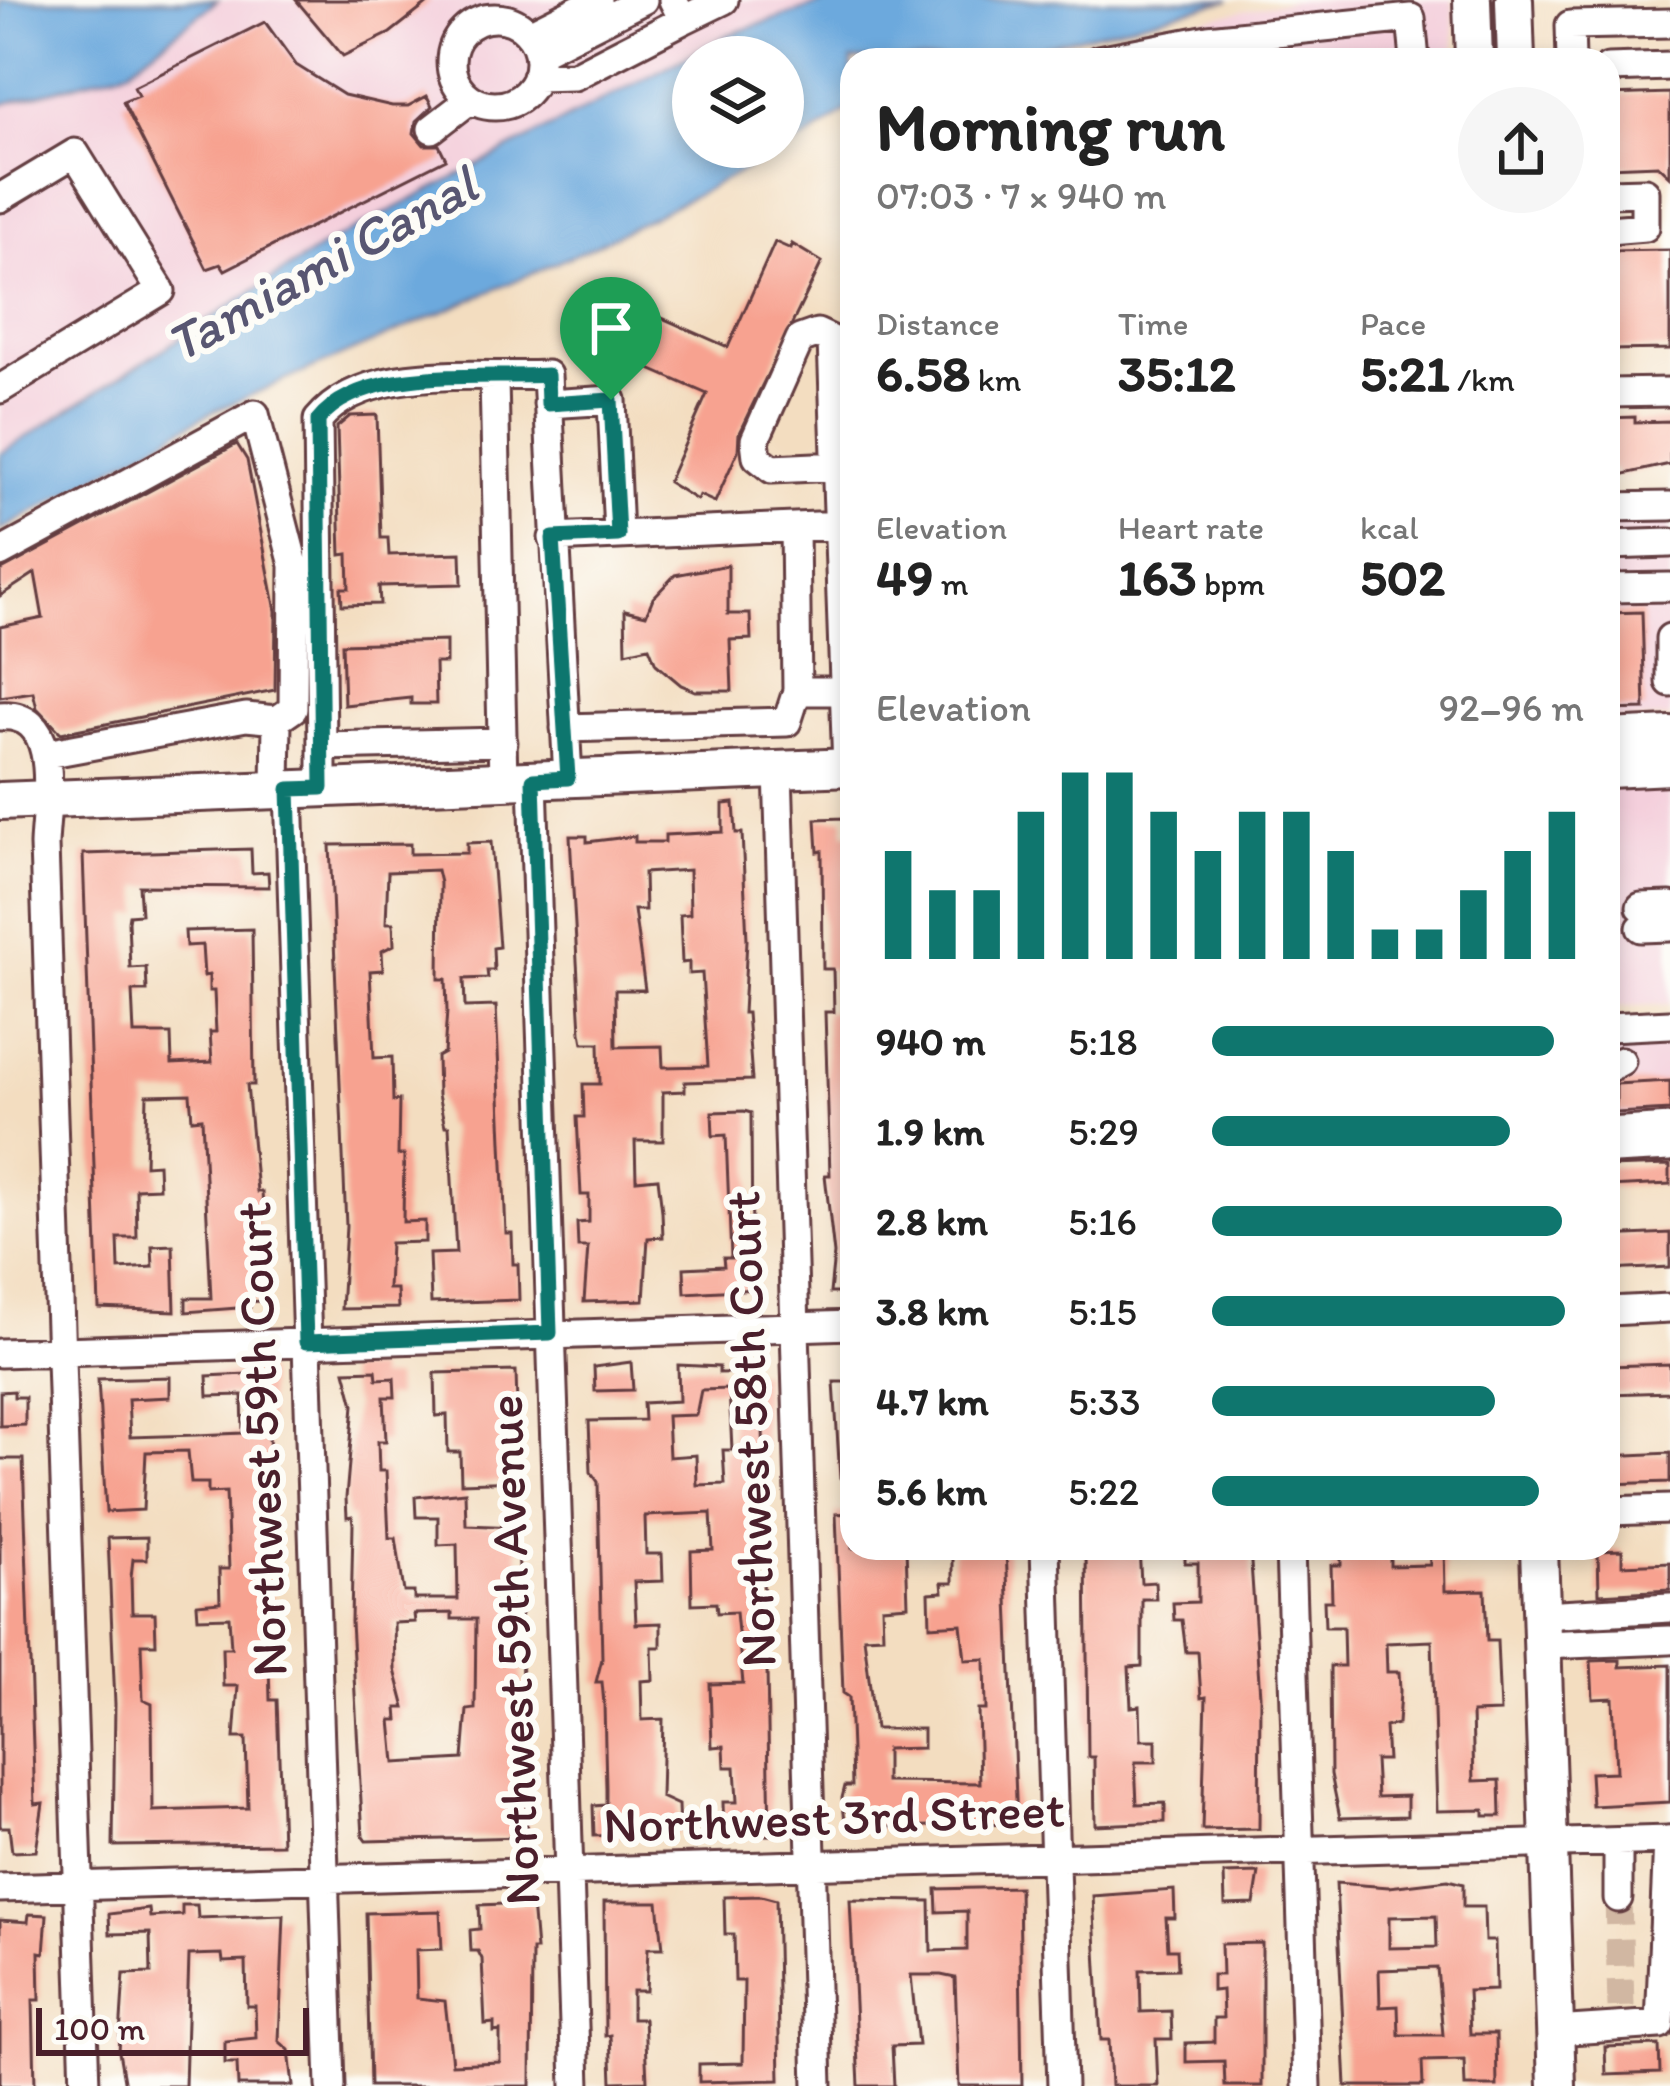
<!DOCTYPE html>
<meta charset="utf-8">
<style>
:root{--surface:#fff;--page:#f6f6f6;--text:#222;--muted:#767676;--accent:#0f766e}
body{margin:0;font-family:Itim,sans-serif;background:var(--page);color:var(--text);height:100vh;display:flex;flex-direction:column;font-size:45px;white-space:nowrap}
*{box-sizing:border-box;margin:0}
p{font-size:39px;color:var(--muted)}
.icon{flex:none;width:66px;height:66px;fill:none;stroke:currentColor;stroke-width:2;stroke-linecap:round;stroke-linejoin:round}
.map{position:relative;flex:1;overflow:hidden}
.sheet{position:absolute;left:840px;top:48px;width:780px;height:1512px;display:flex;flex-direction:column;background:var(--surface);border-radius:36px;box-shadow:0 6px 18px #0003}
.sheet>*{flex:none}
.tools{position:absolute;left:672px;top:36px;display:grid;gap:24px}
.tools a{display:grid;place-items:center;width:132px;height:132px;border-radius:50%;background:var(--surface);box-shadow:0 6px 18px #0003;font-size:60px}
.scale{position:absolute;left:36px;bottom:30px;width:273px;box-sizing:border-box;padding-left:12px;border:6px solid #4a1f2b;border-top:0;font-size:33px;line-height:42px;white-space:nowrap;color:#4a1f2b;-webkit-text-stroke:9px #fdfcf7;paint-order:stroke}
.pin{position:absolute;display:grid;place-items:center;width:102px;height:102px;color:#fff;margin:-123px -51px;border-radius:50% 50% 50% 0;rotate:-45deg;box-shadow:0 0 12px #0007}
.pin .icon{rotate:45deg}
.round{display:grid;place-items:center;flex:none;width:126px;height:126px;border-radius:63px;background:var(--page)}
.summary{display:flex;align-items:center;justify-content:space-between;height:204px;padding:0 36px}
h1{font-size:66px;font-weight:800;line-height:90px}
.stats{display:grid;grid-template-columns:repeat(3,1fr);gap:18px;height:204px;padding:12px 36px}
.stats div{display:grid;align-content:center}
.stats b{font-size:51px;font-weight:800}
.stats small{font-size:33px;font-weight:400}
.stats p{font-size:33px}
.chart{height:336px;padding:24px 36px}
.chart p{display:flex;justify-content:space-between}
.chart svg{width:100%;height:216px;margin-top:12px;stroke:var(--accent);stroke-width:6}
ul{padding:0 36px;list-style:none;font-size:39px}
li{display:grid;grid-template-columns:192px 144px 1fr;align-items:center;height:90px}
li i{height:30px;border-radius:15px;background:var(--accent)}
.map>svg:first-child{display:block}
</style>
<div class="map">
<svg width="1670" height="2086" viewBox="0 0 1670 2086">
<rect width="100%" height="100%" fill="#fdfcf7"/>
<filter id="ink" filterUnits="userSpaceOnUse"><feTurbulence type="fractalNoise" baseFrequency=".00833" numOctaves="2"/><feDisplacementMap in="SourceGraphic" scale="24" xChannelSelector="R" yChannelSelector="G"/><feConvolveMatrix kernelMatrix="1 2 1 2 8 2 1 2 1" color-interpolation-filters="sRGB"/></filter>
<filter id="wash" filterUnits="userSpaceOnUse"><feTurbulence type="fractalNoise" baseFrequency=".004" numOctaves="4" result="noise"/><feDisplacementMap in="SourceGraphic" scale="48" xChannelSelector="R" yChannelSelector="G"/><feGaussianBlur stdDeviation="2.7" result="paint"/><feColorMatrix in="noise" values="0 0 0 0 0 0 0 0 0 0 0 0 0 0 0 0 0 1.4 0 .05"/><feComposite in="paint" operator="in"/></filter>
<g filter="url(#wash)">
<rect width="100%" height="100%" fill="#f3ddc0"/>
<path fill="#f4cfdc" d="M218,0H832L728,35L326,245L0,454V105L129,69Z
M1295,0H1453L1455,60H1010Z
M1670,518V718L1608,721V521Z
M1670,782V1004L1608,1007V785Z
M1670,1044V1136L1608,1139V1047Z"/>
<path fill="#6ca9dd" stroke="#5b6484" stroke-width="3" fill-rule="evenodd" d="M0,0H218L129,69L0,105Z
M832,0H1230L986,60H852V107L810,137L588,249L210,413L0,531V454L325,245L728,35ZM693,57H783V147H693Z"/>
<g id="blocks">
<path fill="#f7a290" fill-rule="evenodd" d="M296,0H432L390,33L343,56Z
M265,22L296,65L344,95L392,106H408L427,96L432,106L416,121L414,133L424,145H439L446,159L225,270L221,264L207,269L123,102L138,96L134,87Z
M1670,93V176L1658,165L1608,167V95Z
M775,242L791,249L792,244L822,262L739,433L738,451L715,502L699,495L697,500L668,482L707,394L634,362L638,345L655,315L728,347Z
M1670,250V349L1608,350V251Z
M377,415L381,538H388L389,555L461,553L462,584L379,586L380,604L342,605L341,588H349L348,554L341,555L337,427L350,416Z
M1635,417V422L1670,421V464L1616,476V470H1608V418Z
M237,444L247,460L276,611L275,690L61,733L37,708L33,692L0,697V627L43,618L35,573L0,596V571Z
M728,565V614H750L751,639L730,640L732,691H695L681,685L656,664L649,647L626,652L625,610L646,615L653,598L675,575Z
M1642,612L1645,709L1608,710V613Z
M446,641V663H435L436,704H411V698L344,705L342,644Z
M734,803L736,833H742L747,940L743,1013H747L752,1080L685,1082V1091L663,1092V1141H635L636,1180L658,1178L662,1211L663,1237L648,1238L644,1300L584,1302L588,1247H578L577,1223L589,1222V1195H581L577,1117H584L583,1084H600L599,1043H583L581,1032L570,836H587V842L635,836V842H665V835L723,832V804ZM689,870L690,914L680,915L682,963L689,962V974L702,973L708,1066L663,1067L662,1046L616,1047L615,990H645L634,910H645L644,873Z
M844,818V833H852V868H846L852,944V1293H830L834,1254L825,1175H830L825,1012H834L833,969H823L822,851L818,852L816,819Z
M491,842L499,947L493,948L494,970H487L488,978L464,979L465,1007L496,1006L506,1233H512L513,1264H518L519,1300L431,1303L429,1254L456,1253L449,1126H445L438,1095L437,1057L444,1053L447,1011L446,979H439L440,883L437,870L388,872L386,923H393L394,945L382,951L383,970L370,971L374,1058L392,1057L393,1101L399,1100L398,1155H404L403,1222L425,1221V1242L390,1243L388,1289H397L398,1308L341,1309L346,1226L330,845L410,844V854L467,853V843Z
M251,849L252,873L268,872L269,887L139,886L141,914L129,915L128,921L130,968L146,967L147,991H132L134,1034H171L172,1064L212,1062L210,1032H216L214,991H209V975L204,976L202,945L186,946L185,931L252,929L254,1085H247L257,1192H262L263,1209H257L260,1301L250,1302V1307L186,1312V1298H211L202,1118L192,1119L190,1094L147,1095L145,1165L158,1164L159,1188L136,1189L137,1238H118L119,1269L153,1267L152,1246L173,1245L175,1311L99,1308L83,854Z
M1670,1081V1110L1616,1113V1084Z
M744,1111L751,1113L752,1257L757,1289L685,1293L684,1268L724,1266L723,1258H731L726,1135L713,1136L712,1112Z
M1670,1165V1184L1608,1187V1167Z
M1670,1233V1267L1608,1270V1236Z
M631,1362L633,1390L595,1391L594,1367Z
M1670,1364V1392L1608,1394V1366Z
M678,1365L719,1367V1373L762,1372L764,1476H755V1516L763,1515L764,1542L757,1546L758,1583H763L766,1615L770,1835L724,1836L723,1802H737L735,1767H725L724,1746L712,1747L710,1684L743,1683L736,1612L717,1613L716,1603L692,1604L691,1551L713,1550L711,1513L645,1516L646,1554H662L663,1581L634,1582L636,1624L661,1623V1647H652L653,1680L641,1681L642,1720L663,1719L661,1797L678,1805L679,1833L594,1836L593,1806L606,1805V1788L604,1704L602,1682H596L602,1659L598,1482L591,1472L589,1421L644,1420L643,1403L679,1401ZM729,1389L732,1450H723L725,1484L697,1485L696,1455L669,1457L667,1416L696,1415L701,1390Z
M376,1370L377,1379L394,1378L395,1397H384L386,1441H378L379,1471H386L389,1538H396L404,1592H414V1599H458L457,1544L438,1545V1517H416L415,1497L465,1492L466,1525L517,1527L520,1590H525L520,1619L527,1837L366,1841L363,1837L351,1622L353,1524L352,1516L347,1517L346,1498L354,1405L345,1371ZM452,1613V1619H476L475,1709L467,1710L463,1759L395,1763L391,1720H398L397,1708H405L395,1670L394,1623L415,1622L414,1614Z
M516,1371L519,1481L461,1483L460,1452H448L447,1415L436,1416L435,1373Z
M267,1373L272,1524H267L275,1659L269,1664L270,1700H277L282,1844L113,1846L115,1704L108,1538L147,1537V1559H133L131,1577L132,1613H155L156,1644H141L143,1700L152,1704L153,1811L248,1808L247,1774L246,1738H234L238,1686H223L222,1648H231L229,1617L198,1618L197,1604L220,1602L219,1569H229L226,1492L208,1493V1483H191L188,1451L146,1452L143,1510L106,1512L98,1379L170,1377V1397L128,1399L130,1437L197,1435L243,1433L242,1395L208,1396L207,1376Z
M834,1382H852V1478H840Z
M14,1391V1397H25V1425L0,1426V1392Z
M1670,1453V1482L1608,1484V1456Z
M0,1459H23L35,1804L43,1803L36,1851L12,1852L9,1827H0Z
M852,1513V1548H906L908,1605L882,1607L883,1636L864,1637L875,1729H923V1748L886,1749V1782L980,1783L978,1710H986L985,1659L965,1660L961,1624L930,1626L929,1593L943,1592L942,1583H953V1551L1006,1548L1017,1824L846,1828L842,1798L845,1786H852L851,1750L849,1697L843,1693L836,1514Z
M1086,1548H1139L1141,1583L1155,1582L1156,1599H1142V1666L1129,1667L1131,1707L1140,1706L1141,1740H1156V1762H1135L1137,1804L1165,1803V1822L1095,1825L1094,1757H1088Z
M1185,1548H1250L1260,1696L1259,1829L1202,1830L1206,1697L1201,1698L1198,1652H1186L1182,1620H1174L1173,1603L1198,1602V1563H1185Z
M1341,1548H1390V1566L1430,1565L1429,1548H1444L1445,1591L1485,1590L1487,1641H1497L1500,1712L1472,1713L1474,1781L1500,1780L1501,1816H1484V1810L1437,1811L1432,1641L1386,1643L1387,1672H1399L1400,1691L1398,1724L1385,1727L1387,1760H1375L1377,1797L1407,1796V1816L1340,1818L1331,1774L1330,1666H1344L1343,1627H1325L1324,1601H1332L1331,1565H1341Z
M1622,1550V1565L1670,1563V1590L1599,1594L1598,1551Z
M1620,1660V1667L1670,1665V1802L1592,1806L1590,1773L1616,1772L1613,1698L1593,1699L1591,1661Z
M1259,1873L1254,1904L1225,1905L1224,1874Z
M1448,1880L1463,1884V1907H1484L1485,1941H1495L1496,1990L1468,1991L1470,2034H1496L1497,2086H1465L1464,2060L1422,2061L1423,2086H1346L1336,1883L1389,1887ZM1436,1916L1437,1947L1389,1948V1917ZM1437,1968L1443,2035H1399L1398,2006L1380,2007L1379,1970Z
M1019,1887L1022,2086H959L955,1978L941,1975H911L918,2045L892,2046L894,2086H859L850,1900L930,1901L931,1951L967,1950V1911L937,1912L936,1889Z
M1174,1890L1175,1918H1166L1168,1949H1177L1178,1969L1140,1970L1141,2012L1171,2011L1172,2039H1156L1158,2086H1111L1109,2040H1101L1093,1896Z
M761,1896L776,1900L780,2080L699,2082V2064L743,2063L744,1981H735L734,1934H725L724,1897Z
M604,1902H658L663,1948H648L646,1991H632V2019H644L647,2081L612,2082L610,2035L605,2036Z
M532,1903L536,1950H532L531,2086H370L366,1913L440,1911L442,1949L416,1950L417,1998L445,2001L452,2064L500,2062V2031L494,2032V2023L485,2024L482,1959L478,1951H471L470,1930L480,1929L479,1905Z
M182,1905H197L198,1918L284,1915L279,2041L289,2050L293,2086H238L237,2063H225V2041L256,2038L255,2006H247L246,1961L223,1962L222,1954L189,1955L185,2086H125L119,2052L124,1974L151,1973L150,1933L110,1934L109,1914L149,1909L150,1917L182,1915Z
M29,1914L47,1915L44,1953L39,1952L40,2000H33L35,2086H0V1920L28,1922Z
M1262,1943V2086H1225L1224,2061L1186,2062V2043L1214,2042V2018H1223L1222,1990L1212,1991V1975H1222L1221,1944Z
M1659,2045L1660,2073L1606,2075L1605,2047Z"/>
</g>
</g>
<g filter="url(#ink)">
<use href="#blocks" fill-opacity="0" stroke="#633c41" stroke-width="3"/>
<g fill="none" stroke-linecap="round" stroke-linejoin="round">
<path stroke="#d1b7a2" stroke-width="27" stroke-dasharray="27 14" stroke-linecap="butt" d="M1618,1898L1621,2007"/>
<defs>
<path id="minor" d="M673,0L683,20L724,0
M451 62a44 44 0 1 1 88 0a44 44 0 1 1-88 0Z
M529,34L597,0
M538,53L643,0
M1098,60L1208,39L1411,18L1415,60
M1571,60L1570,25L1670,23
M1608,68L1670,66
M536,77L574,76L683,20
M432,129L471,99
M1608,193L1645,192V227L1608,230
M0,198L75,153L161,291L0,389
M494,378L503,781
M1608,393L1670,392
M548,404L612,400L618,535
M837,466L772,469L757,457L755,440L800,339L817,333L832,340L847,768
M1608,507L1670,506
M795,527L797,691H844
M553,538L839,525
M1608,545L1670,543
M0,553L255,414L294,565L293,709L277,720L246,717L46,754
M1608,588L1670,587
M1670,638V682
M0,716C65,711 45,807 44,845L85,2086
M565,728L787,722L797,691
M322,746L318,420C366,361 478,379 547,375L568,778
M778,770L818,2086
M533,780L576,2086
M322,788V746L503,742
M289,789L331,2086
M276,790L277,720
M1641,907L1670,906
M1641,928L1670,927
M1608,1027L1670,1024
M1608,1068L1621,1061
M1608,1132L1670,1128
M1614,1150L1670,1147
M1608,1311L1670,1308
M0,1353L852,1325
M1608,1511L1670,1509
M1045,1548L1062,2086
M1290,1548L1307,2086
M1541,1615L1670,1608
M1543,1645L1670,1640
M1618,1842V1898
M0,1888L1670,1840
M1555,2031L1660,2024L1668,1840"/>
<path id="major" d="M1472,0L1474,60
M1514,0L1516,60
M1608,738L1670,735
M1608,769L1670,766
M0,801L852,767
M1539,1548L1557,2086"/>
</defs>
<use href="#minor" stroke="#633c41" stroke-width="33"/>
<use href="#major" stroke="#633c41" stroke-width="42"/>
<use href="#minor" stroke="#fff" stroke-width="27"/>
<use href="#major" stroke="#fff" stroke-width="36"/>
</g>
</g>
<g fill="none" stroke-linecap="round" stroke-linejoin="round" filter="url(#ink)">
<defs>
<path id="route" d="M547,375L548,404L611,400L618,535L553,538L568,778L533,780L550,1333L306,1342L289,789L322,788L318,420C362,365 480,379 547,375Z"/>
</defs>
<use href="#route" stroke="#fff" stroke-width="24"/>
<use href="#route" stroke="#0f766e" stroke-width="15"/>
</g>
<g text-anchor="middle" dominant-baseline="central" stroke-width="12" stroke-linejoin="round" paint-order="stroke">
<g font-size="51" fill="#4a1f2b" stroke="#fdfcf7">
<text transform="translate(750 1429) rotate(-92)">Northwest 58th Court</text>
<text transform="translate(261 1439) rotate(-92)">Northwest 59th Court</text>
<text transform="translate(513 1650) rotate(-92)">Northwest 59th Avenue</text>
<text transform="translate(834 1817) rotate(-2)">Northwest 3rd Street</text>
</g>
<g font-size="54" font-style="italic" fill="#585672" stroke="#fdfcf7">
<text transform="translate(321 264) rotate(-29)">Tamiami Canal</text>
</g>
</g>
</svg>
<div class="tools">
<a><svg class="icon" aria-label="layers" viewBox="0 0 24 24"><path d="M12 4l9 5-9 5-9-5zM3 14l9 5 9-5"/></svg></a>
</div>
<div class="scale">100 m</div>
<div class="pin" style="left:611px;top:400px;background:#1e9e55"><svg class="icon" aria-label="arrive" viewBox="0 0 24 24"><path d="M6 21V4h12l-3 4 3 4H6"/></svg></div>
<section class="sheet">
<div class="summary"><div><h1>Morning run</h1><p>07:03 · 7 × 940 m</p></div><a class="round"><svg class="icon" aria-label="share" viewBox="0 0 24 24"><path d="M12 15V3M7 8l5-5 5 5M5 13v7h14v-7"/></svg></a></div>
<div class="stats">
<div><p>Distance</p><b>6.58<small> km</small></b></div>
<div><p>Time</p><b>35:12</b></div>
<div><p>Pace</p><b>5:21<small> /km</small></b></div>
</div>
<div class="stats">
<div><p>Elevation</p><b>49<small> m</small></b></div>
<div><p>Heart rate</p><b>163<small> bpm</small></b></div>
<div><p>kcal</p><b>502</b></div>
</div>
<div class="chart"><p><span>Elevation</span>92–96 m</p>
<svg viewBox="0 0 160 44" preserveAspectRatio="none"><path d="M5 44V22M15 44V30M25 44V30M35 44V14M45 44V6M55 44V6M65 44V14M75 44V22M85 44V14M95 44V14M105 44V22M115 44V38M125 44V38M135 44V30M145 44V22M155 44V14"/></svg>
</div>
<ul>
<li><b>940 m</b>5:18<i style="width:92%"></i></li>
<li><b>1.9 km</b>5:29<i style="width:80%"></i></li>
<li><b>2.8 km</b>5:16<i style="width:94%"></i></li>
<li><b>3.8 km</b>5:15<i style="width:95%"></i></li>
<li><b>4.7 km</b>5:33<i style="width:76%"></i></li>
<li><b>5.6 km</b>5:22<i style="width:88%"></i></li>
</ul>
</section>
</div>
